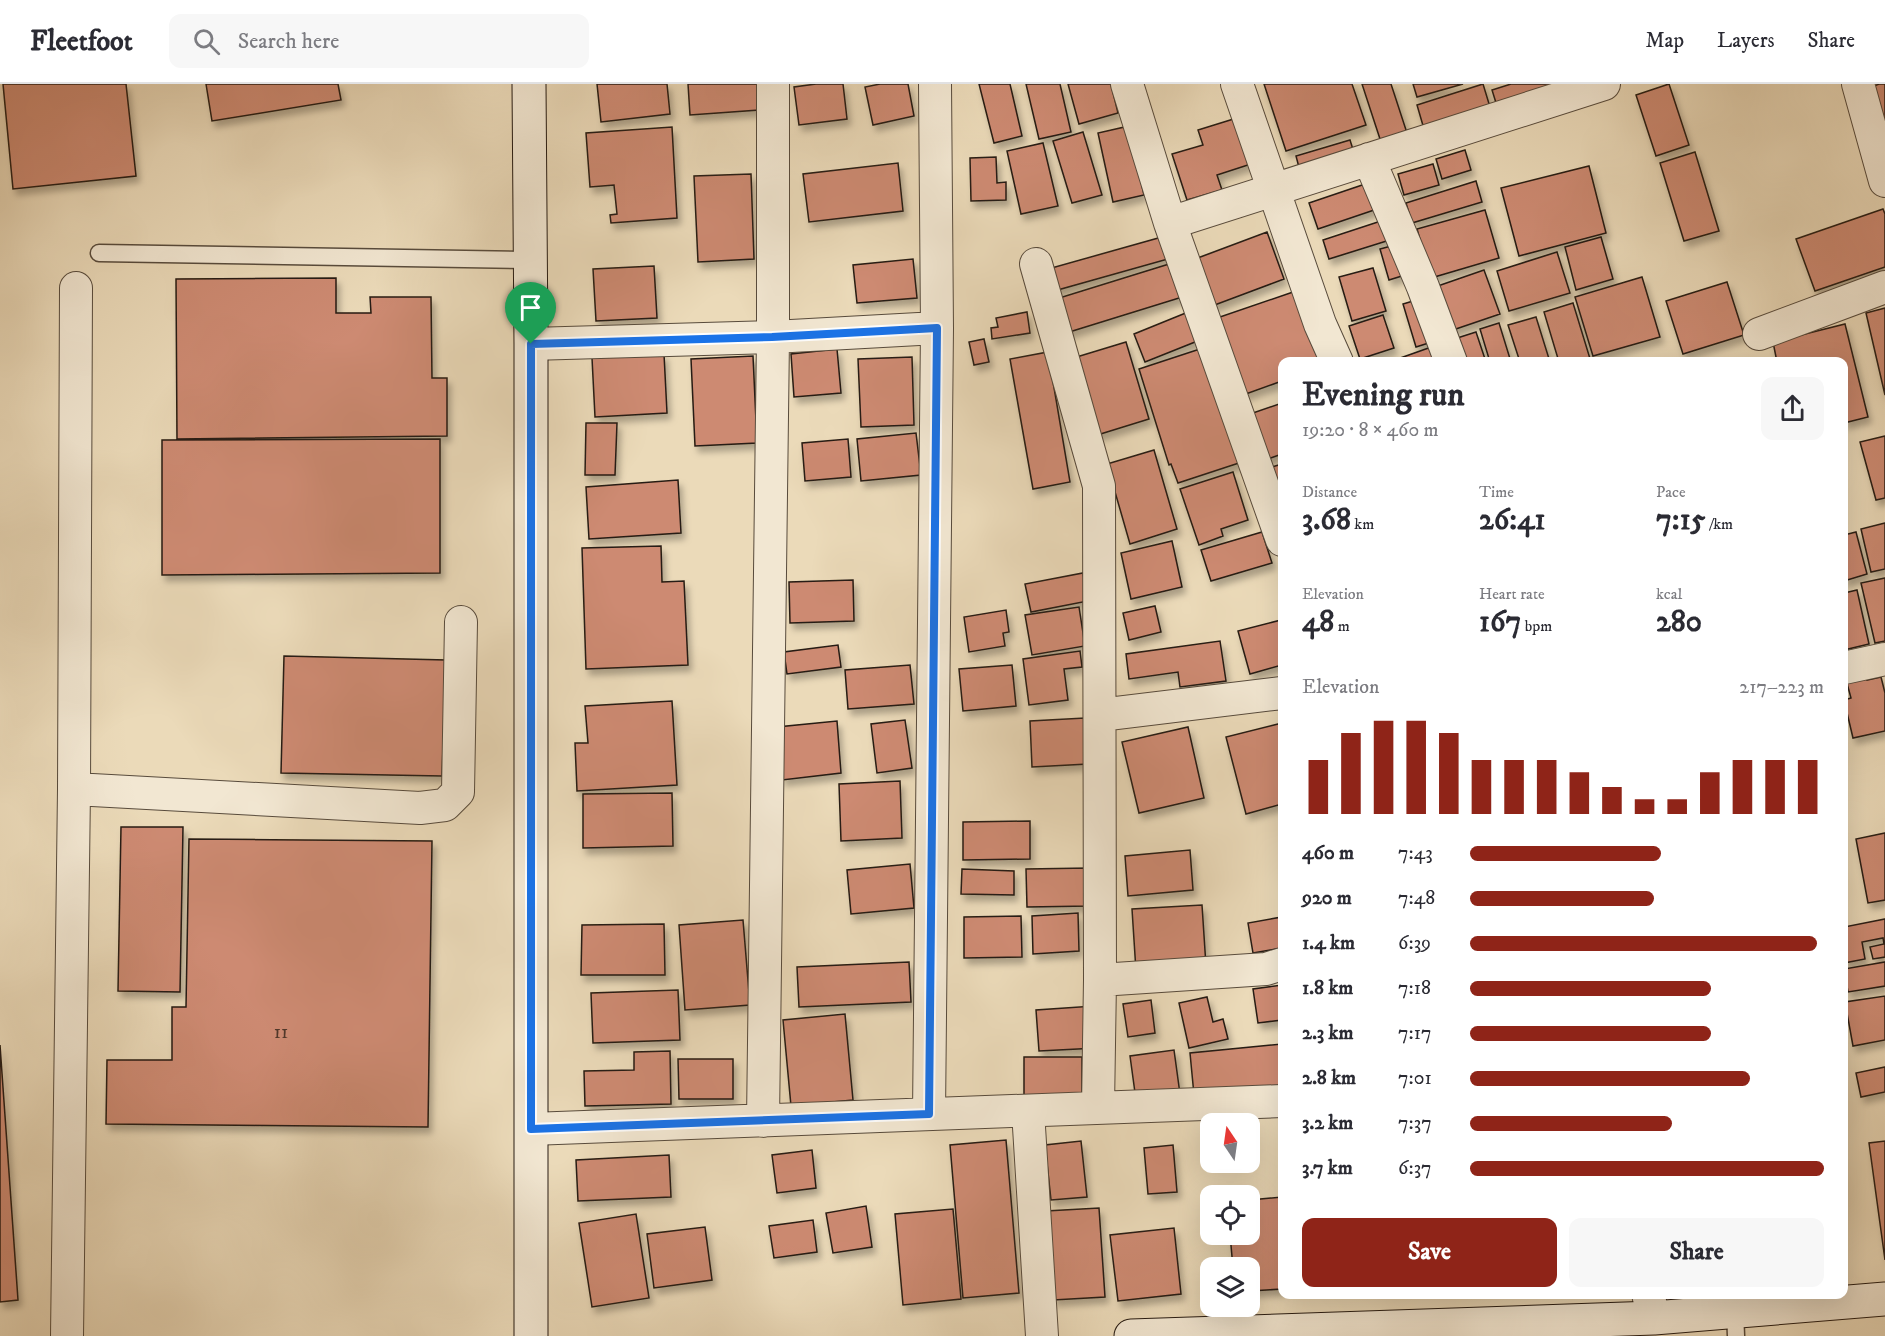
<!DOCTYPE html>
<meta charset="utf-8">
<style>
:root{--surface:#fff;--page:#f7f7f7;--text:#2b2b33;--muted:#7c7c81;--line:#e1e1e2;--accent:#8f2418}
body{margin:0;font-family:"IM FELL DW Pica",serif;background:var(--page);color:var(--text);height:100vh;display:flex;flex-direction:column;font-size:22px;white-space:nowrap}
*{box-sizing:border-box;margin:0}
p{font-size:20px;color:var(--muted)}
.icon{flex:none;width:33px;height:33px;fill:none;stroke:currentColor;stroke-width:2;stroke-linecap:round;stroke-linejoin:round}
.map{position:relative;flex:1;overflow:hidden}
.panel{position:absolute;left:1278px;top:273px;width:570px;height:942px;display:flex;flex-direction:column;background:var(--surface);border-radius:12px;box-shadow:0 6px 24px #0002}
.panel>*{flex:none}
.needle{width:39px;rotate:347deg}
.fabs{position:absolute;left:1200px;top:1029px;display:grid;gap:12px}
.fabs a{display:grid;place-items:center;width:60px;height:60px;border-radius:12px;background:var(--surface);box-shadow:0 6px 24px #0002;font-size:30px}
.pin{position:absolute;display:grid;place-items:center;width:51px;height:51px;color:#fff;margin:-62px -26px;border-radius:50% 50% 50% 0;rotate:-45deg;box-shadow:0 0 6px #0007}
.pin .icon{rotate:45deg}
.round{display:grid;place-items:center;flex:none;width:63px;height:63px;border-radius:12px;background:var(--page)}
.summary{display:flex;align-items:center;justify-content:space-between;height:102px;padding:0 24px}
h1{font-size:33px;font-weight:800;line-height:45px}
.metrics{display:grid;grid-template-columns:repeat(3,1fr);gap:9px;height:102px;padding:6px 24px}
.metrics div{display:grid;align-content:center}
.metrics b{font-size:30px;font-weight:800}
.metrics small{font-size:16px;font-weight:400}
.metrics p{font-size:16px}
.chart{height:168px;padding:12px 24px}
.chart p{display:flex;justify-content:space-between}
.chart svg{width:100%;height:108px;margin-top:6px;stroke:var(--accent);stroke-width:6}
.action{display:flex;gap:12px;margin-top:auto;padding:12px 24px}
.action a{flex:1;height:69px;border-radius:12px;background:var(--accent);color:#fff;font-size:24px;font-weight:800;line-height:69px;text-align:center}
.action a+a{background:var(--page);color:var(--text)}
ul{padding:0 24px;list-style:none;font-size:20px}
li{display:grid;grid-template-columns:96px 72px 1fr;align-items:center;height:45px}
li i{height:15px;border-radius:8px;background:var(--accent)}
header{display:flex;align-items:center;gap:36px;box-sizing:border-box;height:84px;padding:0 30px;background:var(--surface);border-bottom:2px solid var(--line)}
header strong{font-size:28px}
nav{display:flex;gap:33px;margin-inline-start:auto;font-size:21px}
.search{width:420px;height:54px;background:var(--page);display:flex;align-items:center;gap:15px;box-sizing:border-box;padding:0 21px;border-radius:12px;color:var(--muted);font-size:22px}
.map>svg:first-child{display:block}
</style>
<header>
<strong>Fleetfoot</strong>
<div class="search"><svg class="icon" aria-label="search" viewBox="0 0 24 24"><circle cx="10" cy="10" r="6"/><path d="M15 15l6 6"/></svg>Search here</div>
<nav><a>Map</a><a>Layers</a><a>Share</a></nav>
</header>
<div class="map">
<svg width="1885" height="1252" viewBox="0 0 1885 1252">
<defs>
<filter id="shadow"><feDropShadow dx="3.5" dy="6" stdDeviation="3" flood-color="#0004"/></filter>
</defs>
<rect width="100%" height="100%" fill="#ebdab9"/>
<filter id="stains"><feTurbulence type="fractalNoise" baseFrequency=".00333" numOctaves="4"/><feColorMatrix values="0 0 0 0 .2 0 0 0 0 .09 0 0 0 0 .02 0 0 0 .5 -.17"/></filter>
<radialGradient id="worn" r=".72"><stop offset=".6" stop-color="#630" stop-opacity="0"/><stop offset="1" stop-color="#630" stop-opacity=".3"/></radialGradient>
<path fill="#cd8a72" stroke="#271b12" stroke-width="1.5" filter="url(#shadow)" d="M3,0H126L136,92L13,105Z
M206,0H338L341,16L212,37Z
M597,0H667L670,30L601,38Z
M688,0H757L759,26L690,31Z
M816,0H843L847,35L799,41L794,3Z
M880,0H908L914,32L873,41L865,3Z
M979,0H1010L1022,52L994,59Z
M1026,0H1060L1071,48L1039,55Z
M1068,0H1111L1118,29L1079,40Z
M1264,0H1352L1366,41L1286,67Z
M1362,0H1391L1407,49L1381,58Z
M1413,0H1463L1417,13Z
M1483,0L1490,23L1424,45L1417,21Z
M1511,0H1549L1550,5L1497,22L1492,6Z
M1669,0L1689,61L1656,72L1636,11Z
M1879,0H1885V47L1869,4Z
M1240,33L1254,79L1217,91L1222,106L1187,116L1172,70L1203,61L1198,46Z
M1129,42L1144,111L1113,118L1098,49Z
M672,43L677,134L611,139L610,131L617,130L614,101L590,103L586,49Z
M1083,48L1102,111L1072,119L1053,57Z
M1350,56L1356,75L1301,91L1296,72Z
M1043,59L1058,122L1021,130L1007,67Z
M1465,66L1471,86L1442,95L1436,75Z
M1695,68L1719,147L1684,157L1660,79Z
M996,73L997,99L1006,98V116L971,117L970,74Z
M898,79L903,127L809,138L803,90Z
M1433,80L1439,101L1404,111L1398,90Z
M1589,82L1606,149L1519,172L1501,104Z
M751,90L754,175L698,178L694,92Z
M1377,96L1386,122L1318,145L1309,119Z
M1476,97L1482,118L1412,139L1406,119Z
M1883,125L1885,130V183L1815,207L1796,155Z
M1485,126L1499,174L1431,194L1417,145Z
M1387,135L1393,155L1329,175L1323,156Z
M1267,148L1284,195L1212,222L1195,175Z
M1169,151L1175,173L1054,207L1048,185Z
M1601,153L1613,195L1576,206L1565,163Z
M1395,161L1405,191L1389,196L1380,165Z
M1557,168L1570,209L1509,227L1497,187Z
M913,175L917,214L857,219L853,181Z
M1182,176L1192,210L1066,249L1056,215Z
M654,182L657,234L596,237L593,185Z
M1373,184L1386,227L1352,237L1339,193Z
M1484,186L1500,230L1447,248L1432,204Z
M1642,193L1660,253L1593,272L1575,213Z
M336,194V229H371L370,213H431L432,294H447V352L177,355L176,195Z
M1727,198L1744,251L1683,270L1666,217Z
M1296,207L1320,278H1282V297L1243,311L1217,234Z
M1423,214L1435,257L1416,263L1403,220Z
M1573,219L1591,278H1559L1544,228Z
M1885,224V311L1866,229Z
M1193,226L1205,254L1145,278L1134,250Z
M1027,228L1030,249L992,255L991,244L998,243L996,234Z
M1383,231L1394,264L1360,275L1349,242Z
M1536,233L1550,278H1520L1508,241Z
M1499,239L1511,278H1490L1480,245Z
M1845,240L1868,333L1844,339V278H1777L1773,258Z
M1476,248L1486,278H1458L1451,256Z
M984,255L989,278L974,281L969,258Z
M1126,258L1149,335L1094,352L1070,275Z
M1437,261L1443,278H1389Z
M1209,262L1245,377L1178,399L1171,380L1169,381L1139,285Z
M837,265L841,309L794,313L791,270Z
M1048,268L1070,398L1033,405L1010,275Z
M664,270L667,329L595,333L592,274Z
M753,272L757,359L695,362L691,275Z
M912,273L914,341L861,343L858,275Z
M1282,319V370L1265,376L1250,330Z
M586,339H617L615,391H585Z
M916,349L921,391L861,397L857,355Z
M1885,352V414L1876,416L1860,358Z
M440,355V489L162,491V356Z
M848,355L851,393L805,397L802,359Z
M1154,366L1177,445L1130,460L1107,380Z
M1282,380V426L1265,385Z
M1233,388L1248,436L1221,445L1223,452L1199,461L1180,405Z
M678,396L681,449L589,455L586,403Z
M1885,439V485L1871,488L1861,445Z
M1262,448L1272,479L1211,497L1201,466Z
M1856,448L1867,490L1844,497V451Z
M1172,457L1182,503L1131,515L1121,469Z
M661,462L662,498L684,497L688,581L586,585L582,464Z
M1083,489L1088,517L1031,528L1025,500Z
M1885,494V557L1875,559L1861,499Z
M853,496L854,537L790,539L789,498Z
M1857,506L1869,560L1844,566V509Z
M1155,522L1161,548L1129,556L1123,529Z
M1079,523L1085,562L1032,571L1025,531Z
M1006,526L1009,548L1003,549L1005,562L969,568L964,533Z
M1281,536L1282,581L1250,590L1238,547Z
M1220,557L1226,597L1180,603L1178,588L1129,595L1126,570Z
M838,561L841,583L787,590L784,568Z
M1080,567L1082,583L1064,585L1068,616L1029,621L1023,575Z
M284,572L446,576L442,692L281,689Z
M910,581L914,620L848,625L845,586Z
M1012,581L1016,622L963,627L959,585Z
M1865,587L1867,596L1881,593L1885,609V647L1853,654L1844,616L1851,614L1845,592Z
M672,617L677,701L577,707L575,659H588L585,622Z
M1085,634L1088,680L1032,683L1030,637Z
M905,636L912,684L877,689L871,640Z
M837,637L841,689L782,696L777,643Z
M1282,639V720L1246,730L1226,653Z
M1188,643L1204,714L1139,729L1122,658Z
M900,697L902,754L841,757L839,700Z
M672,709L673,762L583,764V710Z
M1030,737V775L963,776V738Z
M121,743H183L180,908L118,907Z
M1885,749V816L1868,819L1856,755Z
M189,755L432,757L428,1043L106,1040L107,976H172V923H186Z
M1190,766L1193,806L1128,812L1125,772Z
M910,780L914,824L851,830L847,786Z
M1089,784V822L1027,823L1026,785Z
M962,785L1014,787V811L961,810Z
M1202,821L1206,882L1136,887L1132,825Z
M1078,829L1079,867L1033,870L1032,832Z
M1021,832L1022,873L964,874V833Z
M1282,833V864L1253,869L1248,839Z
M1885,835V873L1873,875L1870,863L1884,860L1883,854L1862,858L1865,875L1844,879V843Z
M743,836L750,921L685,926L679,841Z
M664,840L665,891H581L582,841Z
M909,878L911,918L799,923L797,883Z
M1885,878V902L1848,908L1844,885Z
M1282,901V936L1258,939L1253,905Z
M678,906L680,956L593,959L591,909Z
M1885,912V956L1853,962L1845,918Z
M1207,913L1213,938L1223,935L1228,955L1189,964L1179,919Z
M1151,916L1155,949L1128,953L1123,920Z
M1094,922L1097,964L1039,967L1036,926Z
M845,930L853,1016L791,1022L783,936Z
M1282,960V1003L1194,1011L1190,969Z
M0,961L18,1216L0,1218Z
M1174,966L1180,1010L1136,1016L1130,972Z
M670,967L671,1020L585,1022L584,987L634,986V968Z
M1024,973H1082V1013H1024Z
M678,975H733V1015H679Z
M1885,983V1008L1861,1013L1856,989Z
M1006,1056L1019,1209L963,1214L950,1061Z
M1081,1057L1087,1113L1051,1116L1045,1061Z
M1885,1057V1176L1869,1059Z
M1173,1061L1177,1108L1148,1110L1144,1064Z
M812,1066L816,1104L777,1109L772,1071Z
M669,1071L671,1113L578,1117L576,1076Z
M1282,1113V1205L1250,1207V1184H1233L1230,1150H1250V1116Z
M866,1122L872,1163L833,1169L826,1129Z
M1099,1124L1105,1213L1053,1216L1046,1127Z
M953,1125L961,1215L903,1221L895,1130Z
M636,1130L649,1214L592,1223L579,1139Z
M813,1136L817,1168L774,1174L769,1142Z
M705,1143L712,1196L654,1204L647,1150Z
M1174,1144L1181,1210L1118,1217L1110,1151Z"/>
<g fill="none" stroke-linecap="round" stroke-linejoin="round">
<defs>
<path id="lane" d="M99,169L529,176
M1735,1227L1736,1252"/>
<path id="street" d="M773,0V253L937,244
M1127,0L1170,139L1282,456
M1237,0L1320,240L1337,278
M1858,0L1885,97
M1369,75L1423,203L1451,278
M1170,139L1604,0
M1036,180L1099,402L1100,896L1098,1024
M1759,250L1885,203
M531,260L773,253L763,1037
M1844,584L1885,575
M1100,631L1282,609
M74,705L420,724L445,721L458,708L461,538
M1100,896L1266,885L1282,880
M1028,1027L1042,1252
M929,1030L937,244L935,0
M531,1045L1282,1017
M1648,1210L1654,1234
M67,1252L74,705L76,204"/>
<path id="secondary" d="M529,0L531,260V1252
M1131,1252L1654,1234L1885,1215"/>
</defs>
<use href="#lane" stroke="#584b3c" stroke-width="19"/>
<use href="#street" stroke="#584b3c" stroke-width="34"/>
<use href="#secondary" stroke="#271b12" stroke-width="35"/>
<use href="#lane" stroke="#f2e7d2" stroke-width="16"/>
<use href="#street" stroke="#f2e7d2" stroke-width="32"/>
<use href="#secondary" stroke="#f2e7d2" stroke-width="33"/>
</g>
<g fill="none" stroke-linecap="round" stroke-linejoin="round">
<defs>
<path id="route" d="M937,244L929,1030L531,1045V260L772,253Z"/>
</defs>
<use href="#route" stroke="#fff" stroke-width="12"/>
<use href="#route" stroke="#1a73e8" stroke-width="8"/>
</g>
<g text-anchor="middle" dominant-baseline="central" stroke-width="4.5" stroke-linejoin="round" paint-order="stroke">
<g font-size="20" fill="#50372a">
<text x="281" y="948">11</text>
</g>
</g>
<rect width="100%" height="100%" filter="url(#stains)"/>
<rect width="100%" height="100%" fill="url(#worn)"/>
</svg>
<div class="fabs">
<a><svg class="needle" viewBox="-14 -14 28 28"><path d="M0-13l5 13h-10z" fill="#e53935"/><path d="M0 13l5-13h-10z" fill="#7c7c81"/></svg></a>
<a><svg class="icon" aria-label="locate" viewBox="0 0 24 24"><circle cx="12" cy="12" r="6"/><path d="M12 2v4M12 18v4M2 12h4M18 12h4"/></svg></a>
<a><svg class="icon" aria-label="layers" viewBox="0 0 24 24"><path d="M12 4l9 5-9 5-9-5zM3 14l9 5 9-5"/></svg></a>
</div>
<div class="pin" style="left:531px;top:260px;background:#1e9e55"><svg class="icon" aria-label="arrive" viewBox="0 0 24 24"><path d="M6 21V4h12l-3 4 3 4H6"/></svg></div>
<section class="panel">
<div class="summary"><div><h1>Evening run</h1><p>19:20 · 8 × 460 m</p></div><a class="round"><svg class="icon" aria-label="share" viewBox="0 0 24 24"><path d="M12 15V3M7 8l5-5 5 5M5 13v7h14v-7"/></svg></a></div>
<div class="metrics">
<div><p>Distance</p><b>3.68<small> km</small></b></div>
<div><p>Time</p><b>26:41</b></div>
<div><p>Pace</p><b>7:15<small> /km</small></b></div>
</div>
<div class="metrics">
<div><p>Elevation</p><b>48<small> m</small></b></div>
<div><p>Heart rate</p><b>167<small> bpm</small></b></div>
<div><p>kcal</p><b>280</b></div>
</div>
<div class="chart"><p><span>Elevation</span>217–223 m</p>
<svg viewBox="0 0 160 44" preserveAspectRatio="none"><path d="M5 44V22M15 44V11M25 44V6M35 44V6M45 44V11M55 44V22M65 44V22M75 44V22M85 44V27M95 44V33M105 44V38M115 44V38M125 44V27M135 44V22M145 44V22M155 44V22"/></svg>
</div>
<ul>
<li><b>460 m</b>7:43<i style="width:54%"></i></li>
<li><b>920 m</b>7:48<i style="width:52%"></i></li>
<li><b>1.4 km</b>6:39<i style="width:98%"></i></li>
<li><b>1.8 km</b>7:18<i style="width:68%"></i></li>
<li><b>2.3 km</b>7:17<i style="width:68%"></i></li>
<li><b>2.8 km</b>7:01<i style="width:79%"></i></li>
<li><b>3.2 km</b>7:37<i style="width:57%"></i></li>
<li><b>3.7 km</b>6:37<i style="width:100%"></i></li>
</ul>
<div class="action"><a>Save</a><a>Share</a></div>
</section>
</div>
